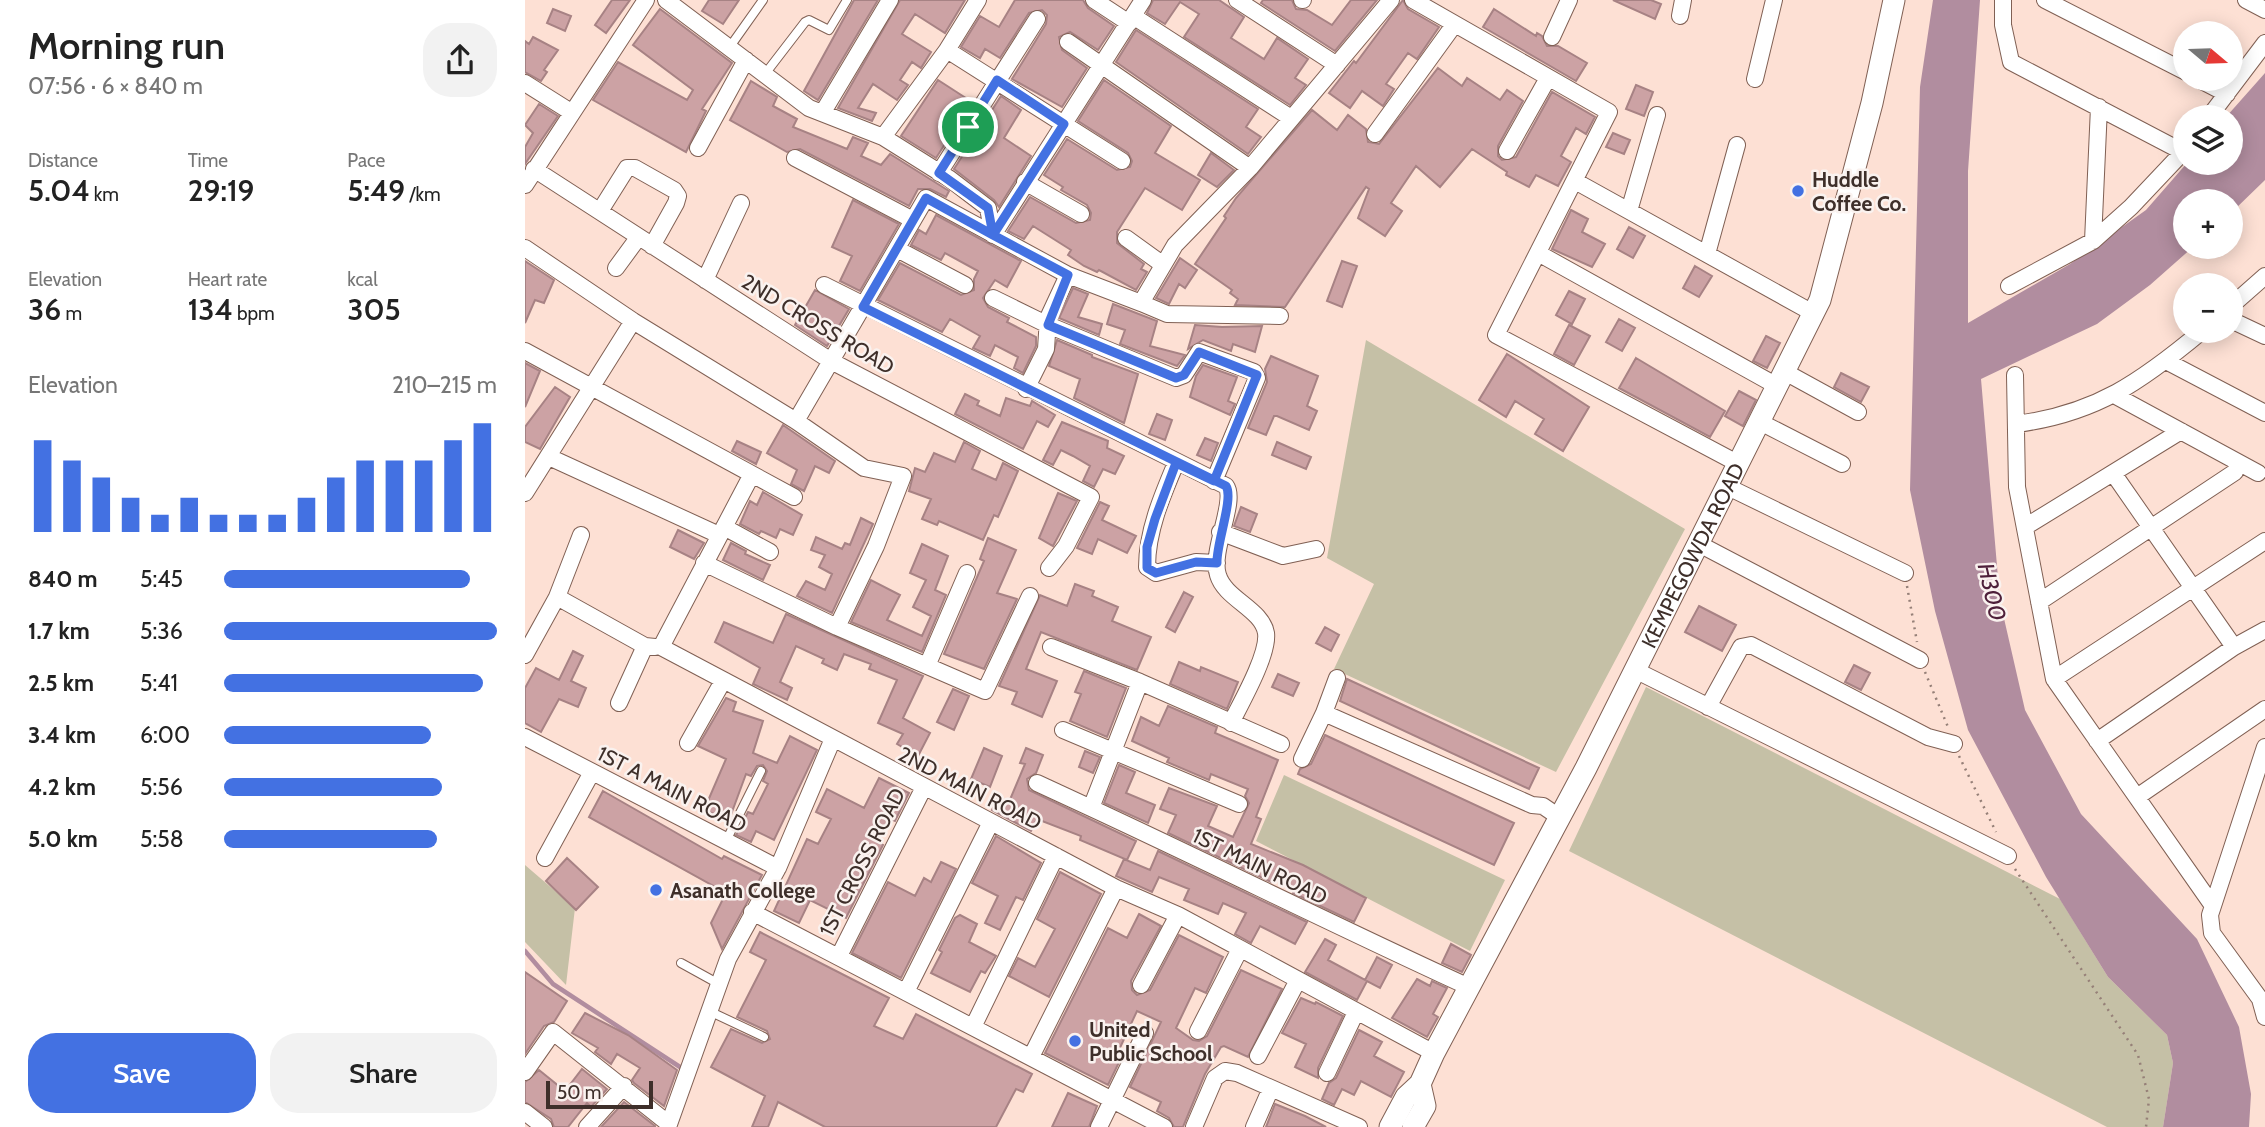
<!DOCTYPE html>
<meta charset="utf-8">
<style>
:root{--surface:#fff;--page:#f2f2f2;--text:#222;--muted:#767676;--accent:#4371e2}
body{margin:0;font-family:Cabin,sans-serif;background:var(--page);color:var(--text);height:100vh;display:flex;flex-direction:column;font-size:26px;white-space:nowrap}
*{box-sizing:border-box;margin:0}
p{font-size:23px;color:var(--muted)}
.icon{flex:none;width:38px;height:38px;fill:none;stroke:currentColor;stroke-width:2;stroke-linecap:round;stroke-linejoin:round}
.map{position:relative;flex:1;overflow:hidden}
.drawer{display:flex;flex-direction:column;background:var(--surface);width:525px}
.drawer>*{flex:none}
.needle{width:46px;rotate:109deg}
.tools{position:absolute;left:1648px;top:21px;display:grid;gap:14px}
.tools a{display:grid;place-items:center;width:70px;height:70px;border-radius:50%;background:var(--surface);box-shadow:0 4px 18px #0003;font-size:35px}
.scale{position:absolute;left:21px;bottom:18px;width:107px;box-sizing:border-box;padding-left:7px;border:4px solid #3e2f2a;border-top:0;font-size:19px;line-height:24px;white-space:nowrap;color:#3e2f2a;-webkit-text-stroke:5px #faf2ef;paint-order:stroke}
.pin{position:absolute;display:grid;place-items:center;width:60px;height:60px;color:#fff;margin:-30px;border:4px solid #fff;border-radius:50%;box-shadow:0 2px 7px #0007}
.round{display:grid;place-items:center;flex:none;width:74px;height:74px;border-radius:28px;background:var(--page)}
.head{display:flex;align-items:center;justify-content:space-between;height:119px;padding:0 28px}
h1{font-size:38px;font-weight:600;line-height:52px}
.metrics{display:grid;grid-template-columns:repeat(3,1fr);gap:10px;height:119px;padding:7px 28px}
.metrics div{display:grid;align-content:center}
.metrics b{font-size:30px;font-weight:600}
.metrics small{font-size:19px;font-weight:400}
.metrics p{font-size:19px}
.chart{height:196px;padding:14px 28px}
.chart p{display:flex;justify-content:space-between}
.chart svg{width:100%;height:126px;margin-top:7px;stroke:var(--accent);stroke-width:6}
.primary-button{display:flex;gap:14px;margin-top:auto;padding:14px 28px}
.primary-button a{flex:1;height:80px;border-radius:28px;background:var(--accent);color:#fff;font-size:28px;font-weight:600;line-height:80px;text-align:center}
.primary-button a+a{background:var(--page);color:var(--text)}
ul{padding:0 28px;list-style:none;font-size:23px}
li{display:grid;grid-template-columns:112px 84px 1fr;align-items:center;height:52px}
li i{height:18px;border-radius:9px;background:var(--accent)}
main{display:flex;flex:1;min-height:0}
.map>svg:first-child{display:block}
</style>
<main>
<section class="drawer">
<div class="head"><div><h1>Morning run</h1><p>07:56 · 6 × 840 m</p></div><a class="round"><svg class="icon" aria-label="share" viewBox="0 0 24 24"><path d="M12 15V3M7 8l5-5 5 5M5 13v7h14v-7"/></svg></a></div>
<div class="metrics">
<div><p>Distance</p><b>5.04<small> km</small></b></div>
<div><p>Time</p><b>29:19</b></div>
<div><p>Pace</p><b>5:49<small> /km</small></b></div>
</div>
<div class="metrics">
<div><p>Elevation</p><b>36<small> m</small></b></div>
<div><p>Heart rate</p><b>134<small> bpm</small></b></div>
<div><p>kcal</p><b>305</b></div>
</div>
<div class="chart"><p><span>Elevation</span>210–215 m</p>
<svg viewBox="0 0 160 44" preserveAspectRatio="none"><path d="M5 44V12M15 44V19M25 44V25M35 44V32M45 44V38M55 44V32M65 44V38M75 44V38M85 44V38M95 44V32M105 44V25M115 44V19M125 44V19M135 44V19M145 44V12M155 44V6"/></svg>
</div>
<ul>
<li><b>840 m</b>5:45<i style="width:90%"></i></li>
<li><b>1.7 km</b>5:36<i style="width:100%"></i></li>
<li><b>2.5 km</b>5:41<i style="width:95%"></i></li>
<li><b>3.4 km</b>6:00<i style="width:76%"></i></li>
<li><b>4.2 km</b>5:56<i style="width:80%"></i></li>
<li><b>5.0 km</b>5:58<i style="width:78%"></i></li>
</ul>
<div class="primary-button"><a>Save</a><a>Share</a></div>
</section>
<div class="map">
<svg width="1740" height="1127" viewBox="0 0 1740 1127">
<rect width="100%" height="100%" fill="#fde0d4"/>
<path fill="#c5c0a6" d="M841,340L1160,529L1031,772L809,669L849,584L802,558Z
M1121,687L1535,899L1583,977L1642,1035L1648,1063L1638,1127H1582L1044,851Z
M759,775L980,880L945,951L731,841Z
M0,865L50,908L41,985L0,942Z"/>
<path fill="#b18d9f" d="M1408,0H1455L1443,171V323L1545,264L1621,210L1662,163H1706V117H1701L1740,73V180L1706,213V201H1661V247H1668L1625,285L1572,324L1456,379L1475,601L1500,710L1556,814L1672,939L1714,1027L1726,1094L1724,1127H1638L1648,1063L1642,1035L1583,977L1521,877L1443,730L1410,611L1385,490L1395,87Z"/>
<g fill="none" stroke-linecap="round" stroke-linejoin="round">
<path stroke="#b18d9f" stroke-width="4.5" d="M0,951L28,984L155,1067"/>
</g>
<path fill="#cca2a4" stroke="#a78284" stroke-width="2" d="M87,0H105L81,33L70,25Z
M184,0H214L198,24L177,11Z
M329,0H353L293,100L279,91Z
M375,0H440L420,33L390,14L377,34L406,52L396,68L387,62L375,80L383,85L372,100L348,84L333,108L351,113L347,121L313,108Z
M490,0H558L563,8L589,26L573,50L545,32L534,37L537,50L562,68L537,107L487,79L521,24L522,15L517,10L504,13L475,58L460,49L455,58L436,47L455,16L474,27Z
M628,0H694L719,17L706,38L739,59L752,38L783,59L770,78L781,85L765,105L659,37L674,14L655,2L640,24L622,13Z
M738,0H767L771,9L782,10L807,25L826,0H852L810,51L736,3Z
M878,0L883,9L914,27L892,59L883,53L861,84L869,89L858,106L837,91L825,108L804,93L829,61L831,63Z
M1088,0H1126L1136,4L1130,19Z
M28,9L46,16L40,31L22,23Z
M135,9L207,63L177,109L181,111L161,152L68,100L93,62L162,100L168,90L108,45Z
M969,9L1011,36L1012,33L1017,36L1022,46H1033L1062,63L1051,81L958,27Z
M611,30L733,109L721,127L736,137L723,154L591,62Z
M8,37L33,50L19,70L22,72L16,81L0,72V41L4,44Z
M913,68L937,86L942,78L975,100L982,90L998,101L973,146V156L977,160L991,157L1027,92L1070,117L1061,134L1051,128L1036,156L1046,162L1033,186L1011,175L1004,187L981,175L982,172L947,149L915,187L891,166L866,203L877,211L860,236L833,218L844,189L841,187L760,307L710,305L713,299L705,293L707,290L670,264L701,218L699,216L711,198L787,110L812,130L823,115L841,129L843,142L854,144Z
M413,80L447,102L411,158L376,136Z
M579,80L646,126L630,153L675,180L657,210L620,188L592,232V243L619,264L616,269L622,272L611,290L574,270L572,272L559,266L543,255L546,250L508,226L499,239L483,231L505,197L551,223L565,220L566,213L562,205L536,190L538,187L519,175L542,139L592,170L605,167L607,161L603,153L553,121Z
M226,81L252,97L248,106L272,119L268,127L322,149L328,137L343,143L336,156L356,165L365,154L424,191L421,197L405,189H393L384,206L275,149L262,152L205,120Z
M1111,85L1128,92L1119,116L1101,109Z
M476,96L496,110L479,138L506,156L474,207L469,200L429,169Z
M14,104L33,116L0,164V147L8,133L0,125Z
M1088,133L1105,140L1099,154L1081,147Z
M686,153L709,170L692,187L673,175Z
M328,200L374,224L335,291L315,281L327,256L307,247Z
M1046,210L1063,219L1057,232L1080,244L1067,267L1027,249Z
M411,215L496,261L482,287L470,280L458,298L463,307L484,318L482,322L511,337V346L498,373L489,368L493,357L470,345L465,356L448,348L455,336L425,319L417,332L353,300L375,263L436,295L449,290V279L453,271L420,253L416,260L386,245L394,230L401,234Z
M1104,227L1120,236L1108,258L1092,249Z
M655,258L672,270L660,288L654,284L644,304L631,298Z
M0,261L29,280L19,303L10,300L0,323Z
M817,261L832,266L817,307L802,301Z
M1170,266L1187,276L1174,297L1158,288Z
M548,288L563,294L553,317L577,324L574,335L534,318Z
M290,290L324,309L302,346L270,325Z
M1044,291L1060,299L1047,324L1031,315Z
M588,304L632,321L625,346L660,355L652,366L595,344L600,330L582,324Z
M1094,319L1110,328L1097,351L1081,342Z
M670,325L697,327L737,326L730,352L708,344L706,351L678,340L663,349Z
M1044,325L1065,336L1049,365L1029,354Z
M1241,336L1255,343L1242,368L1228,361Z
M532,340L567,355V357L613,374L599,423L549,398L555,379L524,366Z
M982,354L1064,407L1038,451L1010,434L1019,419L990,401L981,417L954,400Z
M746,356L793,376L782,406L792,411L784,430L752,416H749L741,435L723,428L742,382L740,369Z
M1111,358L1200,411L1185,437L1094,388Z
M0,363L15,371L0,407Z
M678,365L712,377L703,401L710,404L705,415L665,397L671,376Z
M1316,373L1344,387L1336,402L1309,387Z
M30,387L45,397L15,449L0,442V427Z
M1214,391L1231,400L1218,426L1200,416Z
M440,394L454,401L452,405L475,416L481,398L505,406L507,401L530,415L523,427L512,421L498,449L430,414Z
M632,414L647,420L640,440L624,434Z
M537,422L583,441L582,448L599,456L590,474L578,469L569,487L558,481L565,466L548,456L536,450L528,465L518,460Z
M258,425L310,461L304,473L290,466L279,491L266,484L272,470L242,453Z
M680,438L693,443L686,461L672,455Z
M212,441L236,452L231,464L207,451Z
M439,442L455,451L447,469L471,480L478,463L493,471L473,517L469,515L458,540L414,521L412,525L397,519L406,499L384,491L390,468L400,472L409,453L430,462Z
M752,442L786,457L781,469L747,455Z
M238,492L277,515L268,535L255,529L251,538L236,531L234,534L215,524L225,501L232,505Z
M533,493L552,501L528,546L514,538Z
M575,502L584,506L577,520L611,536L602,553L573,539L567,554L552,548Z
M716,507L732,514L725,532L709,526Z
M336,518L348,524L307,613L272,596L281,581L300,590L307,574L294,567L300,555L286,550L291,537L317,549L320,543L325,545Z
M153,530L179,543L169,559L145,547Z
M463,538L491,550L472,593L492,599L459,669L419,654L459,561L455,559Z
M206,543L221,551L220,554L245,565L238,580L198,560Z
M397,544L423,556L410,590L421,595L397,652L326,622L346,580L375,595L362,620L397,636L406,616L388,607L401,580L385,573Z
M550,584L569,591L567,596L593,607L587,621L626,637L612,670L516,632L501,669L532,681L517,717L487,704L492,692L474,686L515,595L542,606Z
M659,592L668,597L650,632L641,627Z
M1174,606L1211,625L1197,651L1160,632Z
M261,614L398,676L378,718L405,733L393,756L372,744L378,734L353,723L372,680L344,669L346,664L319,654L312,670L297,663L299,659L271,646L255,682L267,688L262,700L228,684L235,668L190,642L199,622L248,643Z
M800,627L814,635L806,651L791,643Z
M48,651L58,656L46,681L61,688L53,707L34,699L16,732L0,723V688L11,668L34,680Z
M654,662L675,671L676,667L713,682L702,709L645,684Z
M1329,665L1345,673L1336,690L1320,682Z
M559,671L601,688L582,737L545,721L556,694L550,692Z
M753,674L774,683L768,696L747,687Z
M822,679L1014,768L1004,789L815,701Z
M428,689L444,696L429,730L412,722Z
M201,698L211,702L208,711L238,721L228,753L252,763L265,736L292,750L249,840L231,831L226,842L211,835L223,812L228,814L243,784L238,781L242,771L238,765L232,766L226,776L221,774L204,820L179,810L201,759L173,746Z
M643,706L692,727L690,733L753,760L731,817L736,819L726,844L778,865L841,898L829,922L768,893L770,889L748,878L746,882L643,833L651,815L635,809L644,788L692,806L683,826L708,837L724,803L720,796L723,789L686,774L684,780L642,762L644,758L607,741L616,717L634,726Z
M800,735L989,823L969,865L773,774L775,769L786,764Z
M459,748L477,756L465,787L446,779Z
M501,748L518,755L511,773L502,779L504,790L611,841L602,860L555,840L556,836L512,819L506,831L467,810L473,797L484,802L500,764L495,763Z
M560,751L575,757L568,773L554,767Z
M594,765L610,772L601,793L630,805L623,823L579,803Z
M354,778L384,793L370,821L364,818L352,842L358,845L321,918L285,900L274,923L249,911L282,839L293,844L306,819L291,812L302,789L339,808Z
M78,791L197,859L199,856L237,875L197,949L186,923L201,893L64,817Z
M471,836L516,863L498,900L491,897L475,930L460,923L473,896L447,883Z
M633,851L782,922L770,944L735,926L726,943L710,934L721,913L698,903L693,914L659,900L664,889L634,877L627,892L591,876L599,859L625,870Z
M42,858L73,887L51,910L21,881Z
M416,862L431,869L376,978L327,953L363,882L390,896L399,878L406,882Z
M535,872L576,894L524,997L484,976L493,958L510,967L530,929L512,919Z
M614,914L636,926L606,981L607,990L612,995L625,990L654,935L698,957L681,993L670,988L651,1028L668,1040L674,1041L682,1036L716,970L757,989L723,1057L699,1046L696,1047L680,1074L658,1127H649L644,1118L632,1111L636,1102L605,1087L636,1022L612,1011L593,1052L598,1054L583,1085L520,1053L583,928L602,938Z
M435,915L452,924L444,942L471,956L460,973L456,971L445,992L406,973L417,952L414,950L430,918Z
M235,932L364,998L349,1026L378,1039L391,1014L507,1074L498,1092L491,1089L471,1127H300L253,1102L243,1127H227L240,1096L186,1067L206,1029L237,1043L245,1039L242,1031L212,1017L241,960L225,952Z
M800,939L811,945L803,960L840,980L852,957L867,965L855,988L842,981L832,1000L780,972Z
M926,944L946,955L937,972L917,963Z
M0,972L42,1001L29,1022L19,1026L0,1054Z
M892,979L905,986L907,981L922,988L908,1014L913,1017L902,1037L867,1018Z
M776,998L790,1004L791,1002L818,1016L793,1068V1078L770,1067L781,1044L757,1033Z
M60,1013L103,1035L152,1070L139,1106L109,1083L107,1080L115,1068L92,1054L86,1064L70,1052L73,1048L47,1033Z
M834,1030L857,1042L849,1056L879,1072L866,1097L836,1081L829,1095L817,1089L809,1105L797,1099L804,1083L811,1078Z
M57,1069L82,1089L66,1107L62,1103L43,1127H29L26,1119L0,1102V1082L14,1070L40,1091Z
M543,1093L572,1106L564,1127H527Z
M99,1102L130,1126V1127H76Z
M750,1104L780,1116L801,1127H741Z"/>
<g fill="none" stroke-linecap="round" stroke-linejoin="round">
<defs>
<path id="lane" d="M204,48L238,0
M240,74L280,22L284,20L304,30L322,0
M201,841L236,771
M156,963L194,984
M184,1011L239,1037"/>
<path id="street" d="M141,0L284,108L358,137L425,179L463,208L468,235
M569,0L604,23
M712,0L812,65
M777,0H778
M888,0L1084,112L971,335L1214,464
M1478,0V25L1486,62L1658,152L1606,207L1568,241L1484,286
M1520,0L1661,72
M1721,0L1740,10
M608,16L766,118
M1155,16L1158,0
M1027,37L1044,0
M543,42L725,168
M422,50L453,0
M1230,79L1249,0
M1673,79L1702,94
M0,83L46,112
M298,112L365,0
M1684,117L1740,43
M850,134L929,25
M358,137L422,50L597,161
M173,148L221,60
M982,151L1023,78
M270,158L388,220
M9,169L306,361L566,497L541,546L524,568
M414,173L512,19
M1050,181L1288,313
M500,182L556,214
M0,185L121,0
M75,211L102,168H110L149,190L153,196L151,203L127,246
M1104,211L1132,115
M468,235L618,0
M601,238L637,264
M1568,241L1574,107
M0,248L108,321L271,421L339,468L378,476L351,546L312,627
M372,249L440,285
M1013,253L1252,386
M1182,254L1212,145
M91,268L113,238
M180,280L216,203
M299,285L701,486C712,501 685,551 693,575C700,599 737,609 741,633C744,654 716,703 706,723
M468,298L523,325L651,378L659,375L674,352L729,372L732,378L689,481
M616,303L642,314L755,316
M1706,306L1740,276
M1706,320L1740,336
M0,351L269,497
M1641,361L1740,413
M1260,372L1333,412
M1490,375L1492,487L1529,679L1688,906
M501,389L521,349L523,318L543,275
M1591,396L1733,473
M271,421L401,198L543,275L616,303L650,245L725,168L866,0
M1235,422L1317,464
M1491,424C1571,414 1617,381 1677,331
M24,457L194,535
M651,463C637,496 622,531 622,567L631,573L671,562L692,563
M1588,473L1709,647
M226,476L136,647L591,888L653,915L909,1053
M1203,487L1380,573
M0,493L108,321
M199,527L245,552
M1500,527L1656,431
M695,532L758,556L791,549
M1174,544L1395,660
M179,563L312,627L460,691L505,596
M32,597L56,535
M1514,602L1710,472
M526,647L615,682
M0,655L32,597L120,646
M402,666L442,573
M1110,670L1483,856
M812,678L799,713L1007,805L1018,806L1034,817
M1529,679L1740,541
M94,703L120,646L130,647
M1183,707L1216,647L1226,645L1403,737L1429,744
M538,730L714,804
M0,737L253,868
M1572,741L1709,647L1740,630
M163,743L198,681
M756,744L615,682L566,808C693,867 817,929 944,987
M1740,747L1685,915L1687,933L1735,999L1740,1017
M777,759L799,713
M512,783L566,808
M1612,797L1740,709
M20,858L67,772
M227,912L639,1127
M314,956L399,787
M616,985L653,915
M381,992L466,822
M449,1025L531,856
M673,1031L715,949
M507,1055L591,888
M733,1056L773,980
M0,1072L28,1032L144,1124
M802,1073L831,1012
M0,1112L19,1127
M62,1127L99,1086
M143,1127L203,959L253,868L307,741
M574,1127L620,1033
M669,1127L690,1078L700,1071L712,1073L834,1127
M729,1127L746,1088"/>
<g id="secondary">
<path id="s1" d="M865,1127L881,1097L895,1084L909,1053L1061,768L1295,300L1347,103L1369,0"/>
<path d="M888,1127L900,1106L895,1084"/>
</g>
</defs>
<use href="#lane" stroke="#806054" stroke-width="10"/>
<use href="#street" stroke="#806054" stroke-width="18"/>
<use href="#secondary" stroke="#806054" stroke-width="23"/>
<path stroke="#968078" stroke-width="2.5" stroke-dasharray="2 5" stroke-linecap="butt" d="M1382,586L1392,642
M1400,672L1423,727
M1434,756L1471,832
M1490,869L1613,1055L1624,1099L1621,1127"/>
<use href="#lane" stroke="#fff" stroke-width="8"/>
<use href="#street" stroke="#fff" stroke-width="16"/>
<use href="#secondary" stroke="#fff" stroke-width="21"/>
</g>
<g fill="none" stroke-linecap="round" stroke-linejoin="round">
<defs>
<path id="route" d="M443,127L414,173L463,208L468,235L401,198L338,307C459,367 579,427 701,486C709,498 691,544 692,563L671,562L631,573L622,568V547L630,519L651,463L689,481L732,375L674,352L659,375L651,378L523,325L543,275L468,235L539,124L472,80L443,127"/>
</defs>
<use href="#route" stroke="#fff" stroke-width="14"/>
<use href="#route" stroke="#4371e2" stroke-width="9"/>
</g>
<g fill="#4371e2" stroke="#faf2ef" stroke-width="2.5">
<circle cx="1273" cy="191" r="7"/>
<circle cx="131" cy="890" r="7"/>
<circle cx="550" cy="1041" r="7"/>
</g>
<g text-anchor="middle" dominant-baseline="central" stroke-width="5" stroke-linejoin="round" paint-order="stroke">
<g font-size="21" font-weight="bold" fill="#3e2f2a" stroke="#faf2ef" text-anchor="start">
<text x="1287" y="179">Huddle<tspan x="1287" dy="24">Coffee Co.</tspan></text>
<text x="145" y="890">Asanath College</text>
<text x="564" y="1029">United<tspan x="564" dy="24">Public School</tspan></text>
</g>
<g font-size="21" fill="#3e2f2a" stroke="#faf2ef">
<text transform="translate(293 324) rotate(31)">2ND CROSS ROAD</text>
<text stroke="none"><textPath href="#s1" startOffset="648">KEMPEGOWDA ROAD</textPath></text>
<text transform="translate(445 788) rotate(27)">2ND MAIN ROAD</text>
<text transform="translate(147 789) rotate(27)">1ST A MAIN ROAD</text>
<text transform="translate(337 862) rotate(-63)">1ST CROSS ROAD</text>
<text transform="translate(735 866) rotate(26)">1ST MAIN ROAD</text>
</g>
<g font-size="23" font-style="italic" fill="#4e203a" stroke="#faf2ef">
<text transform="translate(1467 592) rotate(77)">H300</text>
</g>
</g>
</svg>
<div class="tools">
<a><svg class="needle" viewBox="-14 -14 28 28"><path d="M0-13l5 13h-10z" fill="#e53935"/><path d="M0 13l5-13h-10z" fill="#767676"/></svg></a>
<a><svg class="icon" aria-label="layers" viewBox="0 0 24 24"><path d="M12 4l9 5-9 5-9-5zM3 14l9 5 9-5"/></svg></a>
<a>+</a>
<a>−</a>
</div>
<div class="scale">50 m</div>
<div class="pin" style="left:443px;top:127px;background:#1e9e55"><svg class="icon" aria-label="arrive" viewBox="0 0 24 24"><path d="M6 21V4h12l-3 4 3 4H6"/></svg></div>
</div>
</main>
